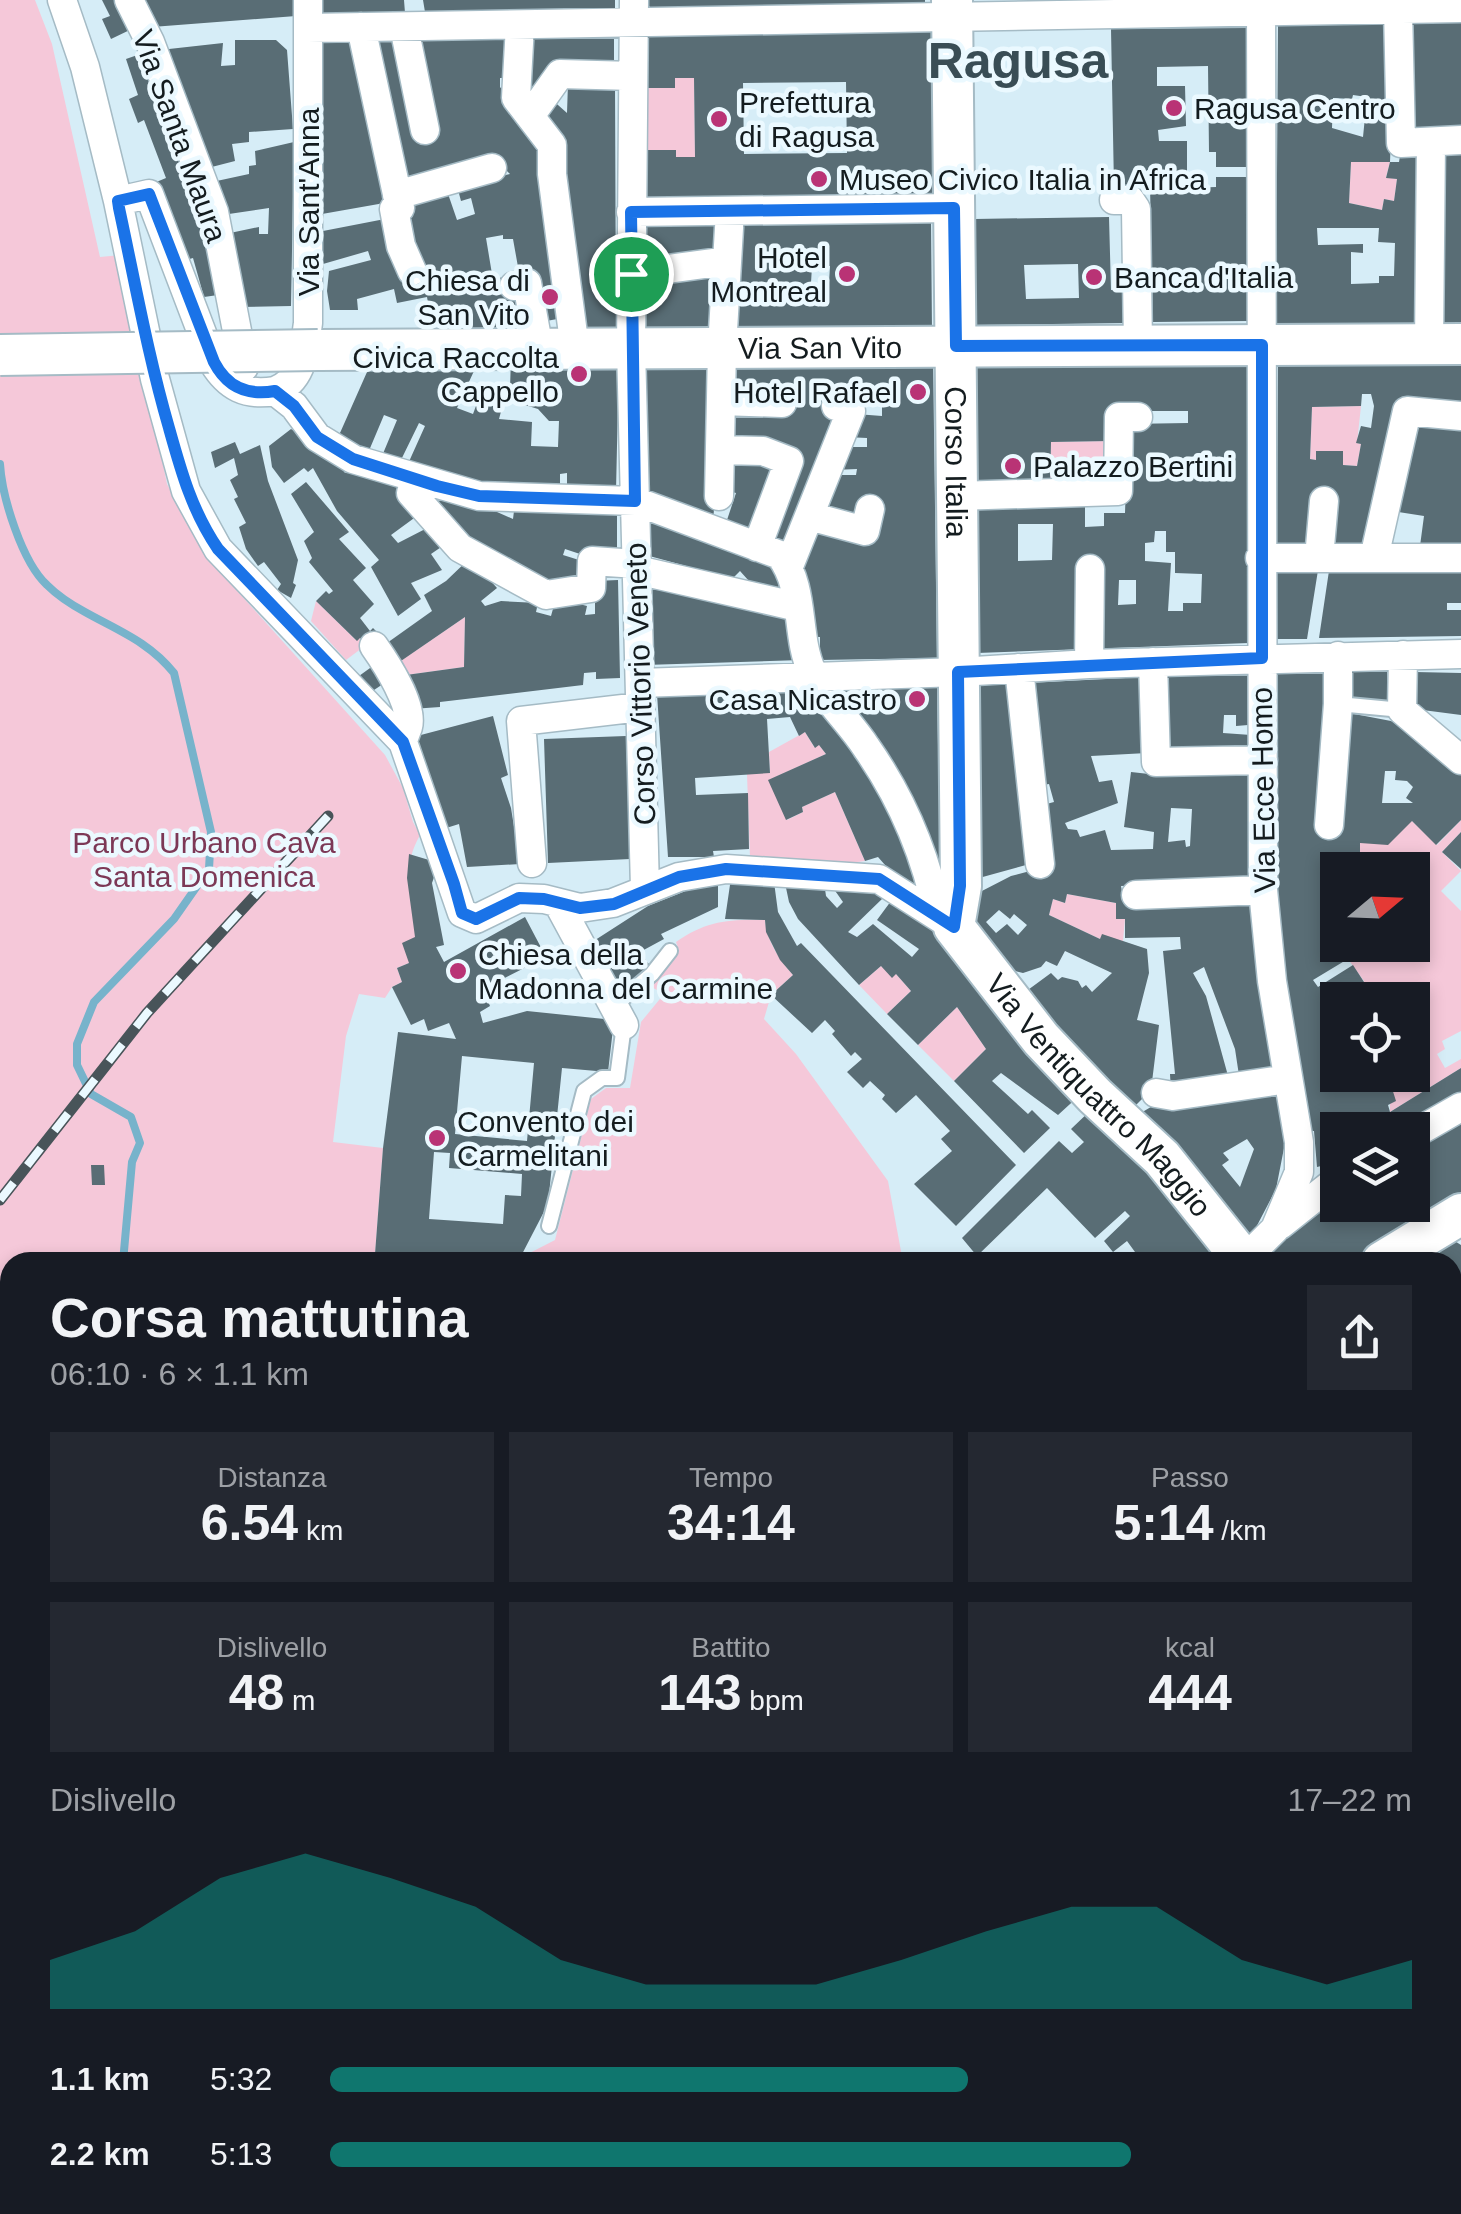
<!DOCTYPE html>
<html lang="it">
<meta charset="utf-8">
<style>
:root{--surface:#171b24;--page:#242831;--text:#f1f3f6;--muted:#9ea1a6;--accent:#0f766e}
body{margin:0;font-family:Helvetica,sans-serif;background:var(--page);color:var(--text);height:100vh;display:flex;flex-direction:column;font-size:38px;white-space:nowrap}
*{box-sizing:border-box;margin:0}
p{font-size:32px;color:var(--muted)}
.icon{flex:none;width:55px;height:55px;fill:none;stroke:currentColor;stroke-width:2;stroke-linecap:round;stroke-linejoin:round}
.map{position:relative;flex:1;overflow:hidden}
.sheet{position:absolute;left:0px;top:1252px;width:1462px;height:962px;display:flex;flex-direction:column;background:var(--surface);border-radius:30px 30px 0 0;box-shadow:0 5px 15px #0003}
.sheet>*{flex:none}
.needle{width:65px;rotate:71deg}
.buttons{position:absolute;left:1320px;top:852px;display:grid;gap:20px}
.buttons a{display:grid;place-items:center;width:110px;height:110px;border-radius:0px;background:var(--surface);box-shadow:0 5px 15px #0003;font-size:50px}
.pin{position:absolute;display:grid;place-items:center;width:85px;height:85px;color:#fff;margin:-42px;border:5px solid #fff;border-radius:50%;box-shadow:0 2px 10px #0007}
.round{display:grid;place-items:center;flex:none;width:105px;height:105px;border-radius:0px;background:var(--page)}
.head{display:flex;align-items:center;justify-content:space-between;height:170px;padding:0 50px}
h1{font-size:55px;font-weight:800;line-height:75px}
.metrics{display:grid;grid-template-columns:repeat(3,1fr);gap:15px;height:170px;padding:10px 50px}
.metrics div{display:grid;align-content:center;border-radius:0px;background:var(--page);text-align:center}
.metrics b{font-size:50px;font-weight:800}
.metrics small{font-size:28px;font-weight:400}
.metrics p{font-size:28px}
.chart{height:280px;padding:20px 50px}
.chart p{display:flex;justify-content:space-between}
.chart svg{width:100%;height:180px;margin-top:10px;fill:var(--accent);opacity:.7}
ul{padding:0 50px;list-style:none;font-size:32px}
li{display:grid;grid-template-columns:160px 120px 1fr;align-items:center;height:75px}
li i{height:25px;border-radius:12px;background:var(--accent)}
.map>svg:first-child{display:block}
</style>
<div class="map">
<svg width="1461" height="2214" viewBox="0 0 1461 2214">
<rect width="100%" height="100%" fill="#d6edf7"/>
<path fill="#f5c8d9" d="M0,0H35L52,44L100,257L121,255L167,484L187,522L204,554L385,755L403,788L413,822L420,835C397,876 418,897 415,939C414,947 411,955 409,963L397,968L402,982L392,987L385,998L359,994L346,1036L333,1142L383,1148L375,1254L520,1258L555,1240L591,1099L606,1088H630L641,1022L664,994L648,985L679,951L676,942C706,921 729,919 765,920C767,942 779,959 793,975L771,995L764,1019L796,1054L888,1181L903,1262H10V1574L0,1572Z
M675,78H694L695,157H676L675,150H647V88H675Z
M1351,162H1390L1386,177L1397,179L1394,201L1384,199L1382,210L1349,203Z
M1361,406L1357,443L1361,444L1357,466L1343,465L1342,451H1316V460L1310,459L1312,407Z
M1111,441L1110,489L1050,491L1051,442Z
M316,601L356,640L360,638L366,645L346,660L311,621Z
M465,617L464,667L406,675L402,660Z
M805,732L814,747L819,745L826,754L769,780L787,820L803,812L802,807L835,792L865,861L815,868L810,860L750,858L747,774L770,772L769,752Z
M1461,820V832L1442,852L1461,871L1441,891L1461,911V1031L1442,1041L1445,1049L1437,1054L1445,1068L1461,1059V1068L1390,1112V1082L1380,1085L1378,1075H1412V1000H1357L1351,992L1364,981L1348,959L1371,945H1412V870H1381L1374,856L1368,861L1360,859V843L1412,821L1437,845Z
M1067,894L1116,903L1125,919L1123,941L1100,939L1049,915L1053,899L1065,903Z
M881,966L896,974L911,991L887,1014L859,985Z
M957,1007L986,1049L954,1081L918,1045Z"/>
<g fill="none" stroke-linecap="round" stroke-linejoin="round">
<path stroke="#77b3cb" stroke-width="8" d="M0,464C2,497 22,562 47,585C57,595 72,605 85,612C119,631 149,642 174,673L211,832L209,869L174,919L94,1002L77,1044V1065L91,1094L131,1117L140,1143L132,1162L123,1262"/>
</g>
<path fill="#596d75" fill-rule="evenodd" d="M102,0H120L136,27L111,39L102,19L110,16Z
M141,0H295L296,16L152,27Z
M322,0H404L405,13H322Z
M423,0H615V13L425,12Z
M648,0H925V3L648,10Z
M1407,20H1461V131L1410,137Z
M1391,22L1394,62L1390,162H1351L1349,203L1382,210L1384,199L1394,201L1397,179L1386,178L1390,162H1399L1401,150L1423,153L1419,323L1276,326L1278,25ZM1353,95L1367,97L1363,137L1332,128L1333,98L1352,99ZM1317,228H1379L1378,242L1395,243L1394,276H1379V283L1351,284V252L1363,253V244L1318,245Z
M1248,28V167H1216V152H1209L1208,66L1157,67V86H1185L1186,126L1158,130L1159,141H1187V188L1216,187V177H1248V321L1153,322L1150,187H1114L1111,29Z
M933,32L936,198L647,201V150H676V157H695L694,78H675V88H647L646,35ZM846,82L847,153L744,154L743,83Z
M528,37H614V70L537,95H526Z
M510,38L508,78H500V87L547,147L568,317L541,322L520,278L513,239H503V235L486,238L493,280L506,276L523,296L530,330L452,332L448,310L430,314L427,297L397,303L394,289L357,299L358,310H330L327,291L329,271L371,260L368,251L323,264V231L390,218L409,279L425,276L421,258L412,262L407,198L446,188L457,220L475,214L471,198L461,201L457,186L510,174L497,161L403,187L371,40Z
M235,40H276L287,50L293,129L249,132V142L232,144L235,161L200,170L160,50L223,43L221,66L235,65Z
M319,40H357L390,202L322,214Z
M149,51L189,169L225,294L204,297L193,258L179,262L154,183L166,178L144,120L138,123L129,99L138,95L126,59Z
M568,83H615L616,327H575L539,109L549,97L567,113Z
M294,142L291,306L238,307L230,233L259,227V234H268L269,208L222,215L212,182L249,174V166L256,165L255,151Z
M1438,152L1461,154V323H1437Z
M1109,217L1111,290L1124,289L1125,323L976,325L975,219ZM1078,264L1079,298L1026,299L1024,265Z
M931,220L932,331L861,332V326H817V332L729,333L738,224ZM812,266H830L829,283H811Z
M719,224L721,257L645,268V226Z
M716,269L715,334H644V279Z
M1278,351H1461V413L1404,406L1370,544H1277ZM1362,394H1371L1374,406L1371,428L1361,426L1356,443L1361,444L1357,466L1343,465V451H1316V460L1310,459L1312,407L1361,406Z
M1249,352V643L977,653L975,500H1085V527L1104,526V513H1125L1128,424L1188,423V411H1111V441L1051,442L1050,491L975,493L974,354ZM1018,524H1053L1052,560L1018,561ZM1155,531H1166V552H1175V573L1202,574L1201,603H1183V611H1168L1171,563L1145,561V543L1154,542ZM1119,580H1136V604L1118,605Z
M730,354L933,355L937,658L820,660V637H811L797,555L814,521L857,525L818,513L832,475H856L857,469L833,470L845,447H867V438L846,437L856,414L882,416V403L828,400L845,416L792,548L766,539L799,459L727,443Z
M619,355L616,491H567V473L560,474V492H500L407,466L425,426L419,423L400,462L382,456L397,420L384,415L368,453L336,442L371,363L479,360L457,408L473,414L480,395L503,404L499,419L532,422L531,446L558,447L559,421H549L538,409L522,404L525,393L510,388L511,358Z
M717,355L716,483L713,522L639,498L643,356Z
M1412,416L1461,422V546H1420L1424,516L1392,511Z
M291,429L332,454L345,473L352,468L358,476L368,468L417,484L421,513L391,535L398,543L433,525L447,543L431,554L442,570L411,583L421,599L398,616L371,567L379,560L337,511L313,468L308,472L304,468L284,483L272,467L269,446Z
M235,442L240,454L260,445L268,481L298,560L293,583L296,585L291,598L277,590L281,584L264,562L258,566L246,549L239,527L246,523L234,499L238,497L230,480L238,475L234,458L215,468L211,452Z
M730,456L779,463L757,534L725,526L736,493L725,490Z
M306,482L349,532L339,539L366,568L353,580L374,604L360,618L370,631L373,628L379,634L365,644L360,638L357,641L316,601L326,591L329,594L333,591L309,562L312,558L304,541L314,532L291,494Z
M417,493L488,508L513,519L515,503L617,506V558H592L565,549L563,555L579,560L578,567L588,569L587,581L547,588L454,536Z
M642,515L763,556L785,584L777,594L757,590L740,571L734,577L731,586L688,578L690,567L642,554Z
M470,558L497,588L481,601L485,606L501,601L538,603L536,612L551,616L556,598L587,606L585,615L595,614V581L618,580L620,678L596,679V672L584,673L583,685L440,702V707L412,709L406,675L464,667L465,617L398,663L387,643L432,611L424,595L446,581Z
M1461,563V603H1447V610H1461V636L1319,638L1330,564Z
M1319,564L1307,639H1276L1277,565Z
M642,579L796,614L801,660L645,665Z
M377,663L389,680L374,690L359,676Z
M1345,670L1387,671V700L1368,701L1345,696Z
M1329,672L1344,712L1391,721L1427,742L1461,771V820L1436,845L1412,821L1388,845L1360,843V859L1368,861L1374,856L1382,870H1338V945H1371L1313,980L1318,987L1353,965L1364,982L1351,992L1357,1000H1338V1075H1378L1380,1085L1390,1082L1396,1101L1388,1105L1390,1112L1461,1068V1095L1402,1130H1338V1162L1317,1167L1314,1131H1308L1278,936L1272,876L1277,673ZM1385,771H1396L1395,780L1407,781L1413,787L1406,798L1413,803H1382Z
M1415,672L1461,673V715L1415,709Z
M1247,675L1248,725L1236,726V715H1224L1223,733L1251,735L1252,756L1164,757L1163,676Z
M1145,677L1147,753L1091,756L1099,782L1112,780L1118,803L1065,823L1068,829L1077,830L1080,837L1105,830L1111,850L1153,849L1154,832L1124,827L1131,772L1158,775L1251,765L1253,881L1121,886L1124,902L1252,897L1275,1077L1240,1082L1235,1049L1204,967L1193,973L1206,996L1230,1083L1171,1093L1170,1074H1175L1163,951L1181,949L1180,937L1125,938V919H1116V903L1067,894L1065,903L1053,899L1049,915L1100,939L1102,934L1147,949L1149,973L1137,1020L1159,1025L1151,1090L1133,1108L1017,998L1051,973L1058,980L1062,977L1078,981L1082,988L1086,985L1092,992L1112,973L1065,951L1057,966L1046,961L1041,967L1023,973L996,966L967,924L978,913V893L1011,876L1045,867L1044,860L979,878L975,686L1015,683L1039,806L1054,802L1049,784L1037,786L1027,683ZM1171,808L1192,809L1190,846L1186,847L1185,840L1168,842ZM999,910L1010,919L1014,914L1027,925L1018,935L1007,924L996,933L986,922Z
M937,687L940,859L927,862L836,690Z
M817,689L866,757L922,878L907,890L878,857L865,861L835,792L802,807L803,812L786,820L768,780L826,754L819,745L815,748L805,732L799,736L790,717L767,719L770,773L695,778L696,795L748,793L749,849L713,851L714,857H668L657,694Z
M493,716L508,775L501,778L511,808L520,864L467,867L459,824L443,829L417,736Z
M626,736L630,859L548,863L544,739Z
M1461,832V869L1442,852Z
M409,854L439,863L432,883L444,945L436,947L444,962L525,917L546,957L483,989L490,1006L480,1012L483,1023L527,1011L614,1020L608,1072L562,1068L548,1204L520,1258L375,1254L383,1148L398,1032L456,1039L449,1023L428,1031L424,1019L411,1025L392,987L402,982L397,968L409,963L402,943L415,937L407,878ZM462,1056L534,1063L527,1141L455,1134ZM434,1152L450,1153L449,1168L522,1174L521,1196L505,1195L503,1224L429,1219Z
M718,878V907L661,934L664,939L640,952L651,967L618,996L589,944L648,906Z
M731,878L774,882L778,912L797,946L801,943L1016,1165L956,1226L914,1184L952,1151L941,1139L950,1131L916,1095L896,1113L882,1099L885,1095L870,1081L863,1088L847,1072L862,1059L855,1052L851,1056L832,1034L835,1031L825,1020L812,1033L771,995L793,975L780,960L766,932L765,920L725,919Z
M785,883L805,884L804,889H825L826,896L837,908L843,902L831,885H860L883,898L848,932L857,937L873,924L912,957L919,949L877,920L891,901L938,928L1081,1094L1058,1115L1001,1073L992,1081L1028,1114L1032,1110L1050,1128L1024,1153L954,1081L986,1049L957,1007L918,1045L887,1014L911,991L896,974L892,978L881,966L859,985L798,919L789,902Z
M1277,1086L1285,1143L1276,1189L1250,1239L1134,1117L1161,1101ZM1247,1139L1254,1149L1240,1187L1222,1165L1229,1160L1223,1153Z
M1092,1109L1157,1179L1224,1262H1120L1135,1252L1127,1241L1113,1252L1104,1241L1130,1216L1125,1211L1095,1238L1047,1188L977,1256L962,1238L1059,1141L1072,1153L1084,1142L1071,1129Z
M1461,1117V1203L1356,1262H1251L1294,1233L1289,1228L1338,1190V1205H1412V1166L1420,1162L1412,1145Z
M91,1165H104L105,1185H92Z
M1442,1233L1461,1245V1381L1452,1386V1262H1408Z
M1452,1669L1461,1670V1727L1452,1725Z
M99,2205H172V2206L140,2214H102Z"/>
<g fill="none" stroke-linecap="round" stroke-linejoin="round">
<defs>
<path id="lane" d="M1338,704L1402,710
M615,1005L652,974L670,951
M549,1226L584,1091L602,1078H617L624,1025
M0,1407L10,1406
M68,2205L70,2214"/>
<path id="street" d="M62,0L85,67L118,201L155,379L186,491L218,549L403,742L462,913L476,919L519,898L544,899L580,908L613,903L679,877L726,869L879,879L954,927
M129,0L150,42L214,212L244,367
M634,0L631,348L645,889
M1398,9L1401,143L1461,140
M520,25L516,98L552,145V174L575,349
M361,27L400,208L394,209L401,246L412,271
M404,27L425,130
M308,28L1461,8
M530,116L560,74L633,76
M397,195L492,168
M1114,200H1130L1136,209L1138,345
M118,201L149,194L213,362C228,387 246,396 275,391L294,406L317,437L353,459L479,496L635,501L780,555C806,589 795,635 812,672C824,699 850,722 866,747C901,797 926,856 938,916
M631,212L954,208
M631,274L727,261
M514,286L527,283L539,349
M1429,344L1431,142
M275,391C304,380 304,350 308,323V0
M721,401L782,403
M720,450L763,451L789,461L757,547
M411,493L460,548L546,595L591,588L592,561L637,564
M719,496L722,348L730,211
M957,496L1118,491L1119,417H1138
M809,516L865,531L870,509
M1260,558H1461
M1319,558L1324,501
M1374,558L1407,411L1461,416
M789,566L851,411L836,406
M637,570L798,607
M374,646C386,663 414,706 408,727C406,732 404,737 403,742
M1403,655L1402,710L1461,760
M1153,662L1156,762L1263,760
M1089,664L1090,569
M1019,668L1040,864
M640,683L959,672L1089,664L1461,654
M1329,825L1338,704V656
M532,863L521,721L640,707
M1136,895L1263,890
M558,903L624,1025
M1156,1093L1173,1096L1288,1079
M1412,1135L1461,1107
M1280,1225L1338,1179
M1244,1260L1275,1229L1299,1172V1142L1272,981L1263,890L1261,0
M1452,1664L1461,1665"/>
<g id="secondary">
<path id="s1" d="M952,0L961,886L954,927L1041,1039L1095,1096L1162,1158L1245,1262"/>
<path id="s2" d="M318,350L1461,344"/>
<path d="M1382,1262L1461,1214"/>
<path d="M1452,1406L1461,1399"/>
<path d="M1452,1479L1461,1476"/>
<path d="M0,1594L10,1597"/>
<path d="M1452,1738L1461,1740"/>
<path d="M1452,1895L1461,1896"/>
<path d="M1452,1995L1461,1999"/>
<path d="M1452,2132L1461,2136"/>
</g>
</defs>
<use href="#lane" stroke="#a5bbc5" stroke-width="18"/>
<use href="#street" stroke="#a5bbc5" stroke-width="31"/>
<use href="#secondary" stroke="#a5bbc5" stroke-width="44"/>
<use href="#lane" stroke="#fff" stroke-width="14"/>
<use href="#street" stroke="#fff" stroke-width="28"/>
<use href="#secondary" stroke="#fff" stroke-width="40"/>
<defs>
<path id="rail" d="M0,1200L147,1013L328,816"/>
</defs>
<use href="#rail" stroke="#485459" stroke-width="11"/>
<use href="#rail" stroke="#ebf9ff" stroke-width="8" stroke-dasharray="22" stroke-linecap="butt"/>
<defs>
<path id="secondary-bridge" d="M0,355L318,350"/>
</defs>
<use href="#secondary-bridge" stroke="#a5bbc5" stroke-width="44" stroke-linecap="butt"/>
<use href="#secondary-bridge" stroke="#fff" stroke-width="40"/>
</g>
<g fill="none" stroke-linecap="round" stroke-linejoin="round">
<defs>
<path id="route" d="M149,194L214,362C227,387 247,396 275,391L294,406L317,437L353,459L437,486L479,496L635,501L631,212L954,208L956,346L1262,345V658L958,672L960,886L954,927L879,879L726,869L679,877L614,904L580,908L544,899L519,898L476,919L462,913L454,884L403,742L218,549C192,511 181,471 169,428C148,356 135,282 119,208L118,201Z"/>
</defs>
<use href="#route" stroke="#fff" stroke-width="20"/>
<use href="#route" stroke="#1a73e8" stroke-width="12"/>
</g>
<g fill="#b93375" stroke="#ebf9ff" stroke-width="4">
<circle cx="1174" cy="108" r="10"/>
<circle cx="719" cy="119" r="10"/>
<circle cx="819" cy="179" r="10"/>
<circle cx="847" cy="274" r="10"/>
<circle cx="1094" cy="277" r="10"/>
<circle cx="550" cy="297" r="10"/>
<circle cx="579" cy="374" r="10"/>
<circle cx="918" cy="392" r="10"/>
<circle cx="1013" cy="466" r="10"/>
<circle cx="917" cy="699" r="10"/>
<circle cx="458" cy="971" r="10"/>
<circle cx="437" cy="1138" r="10"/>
</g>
<g text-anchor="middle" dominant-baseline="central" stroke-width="9" stroke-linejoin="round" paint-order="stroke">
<g font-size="30" fill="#141c1f" stroke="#ebf9ff" text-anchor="start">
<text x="739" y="102">Prefettura<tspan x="739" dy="34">di Ragusa</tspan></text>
<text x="1194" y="108">Ragusa Centro</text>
<text x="839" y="179">Museo Civico Italia in Africa</text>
<text x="827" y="257" text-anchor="end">Hotel<tspan x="827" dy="34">Montreal</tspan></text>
<text x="1114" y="277">Banca d'Italia</text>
<text x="530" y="280" text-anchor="end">Chiesa di<tspan x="530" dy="34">San Vito</tspan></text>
<text x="559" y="357" text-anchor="end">Civica Raccolta<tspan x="559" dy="34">Cappello</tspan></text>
<text x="898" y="392" text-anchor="end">Hotel Rafael</text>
<text x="1033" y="466">Palazzo Bertini</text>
<text x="897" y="699" text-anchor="end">Casa Nicastro</text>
<text x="478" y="954">Chiesa della<tspan x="478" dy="34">Madonna del Carmine</tspan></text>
<text x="457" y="1121">Convento dei<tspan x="457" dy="34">Carmelitani</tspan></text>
</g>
<g font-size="30" fill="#141c1f" stroke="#ebf9ff">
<text transform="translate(180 136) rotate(70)">Via Santa Maura</text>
<text transform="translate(308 202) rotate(-90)">Via Sant'Anna</text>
<text stroke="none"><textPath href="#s2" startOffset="502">Via San Vito</textPath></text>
<text stroke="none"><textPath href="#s1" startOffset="462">Corso Italia</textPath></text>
<text transform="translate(640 684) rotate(-92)">Corso Vittorio Veneto</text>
<text transform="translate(1263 790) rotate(-91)">Via Ecce Homo</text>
<text stroke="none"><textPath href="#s1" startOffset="1150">Via Ventiquattro Maggio</textPath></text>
</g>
<g font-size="30" fill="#7c3856" stroke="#ebf9ff">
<text x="204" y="842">Parco Urbano Cava<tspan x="204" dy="34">Santa Domenica</tspan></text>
</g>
<g font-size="50" font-weight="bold" fill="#394d55" stroke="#ebf9ff">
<text x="1018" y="61">Ragusa</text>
</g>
</g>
</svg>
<div class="buttons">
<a><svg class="needle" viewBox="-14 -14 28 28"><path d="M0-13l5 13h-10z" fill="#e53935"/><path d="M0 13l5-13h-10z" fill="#9ea1a6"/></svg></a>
<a><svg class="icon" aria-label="locate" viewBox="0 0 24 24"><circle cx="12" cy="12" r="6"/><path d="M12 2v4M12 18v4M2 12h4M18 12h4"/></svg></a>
<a><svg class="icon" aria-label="layers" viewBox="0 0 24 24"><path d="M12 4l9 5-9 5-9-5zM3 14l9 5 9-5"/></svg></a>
</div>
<div class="pin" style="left:631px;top:274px;background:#1e9e55"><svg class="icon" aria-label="arrive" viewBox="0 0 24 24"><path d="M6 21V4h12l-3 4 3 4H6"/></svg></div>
<section class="sheet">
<div class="head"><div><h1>Corsa mattutina</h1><p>06:10 · 6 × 1.1 km</p></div><a class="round"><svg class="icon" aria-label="share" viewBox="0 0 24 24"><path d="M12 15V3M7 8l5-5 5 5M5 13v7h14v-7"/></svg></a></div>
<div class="metrics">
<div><p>Distanza</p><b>6.54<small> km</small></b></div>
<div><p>Tempo</p><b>34:14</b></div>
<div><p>Passo</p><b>5:14<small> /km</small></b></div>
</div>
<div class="metrics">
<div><p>Dislivello</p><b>48<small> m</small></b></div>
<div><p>Battito</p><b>143<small> bpm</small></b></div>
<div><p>kcal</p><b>444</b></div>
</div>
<div class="chart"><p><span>Dislivello</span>17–22 m</p>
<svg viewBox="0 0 160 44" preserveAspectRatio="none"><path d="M0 44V32L10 25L20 12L30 6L40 12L50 19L60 32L70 38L80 38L90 38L100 32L110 25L120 19L130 19L140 32L150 38L160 32V44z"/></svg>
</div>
<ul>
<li><b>1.1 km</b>5:32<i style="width:59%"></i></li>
<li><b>2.2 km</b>5:13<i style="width:74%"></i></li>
</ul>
</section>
</div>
